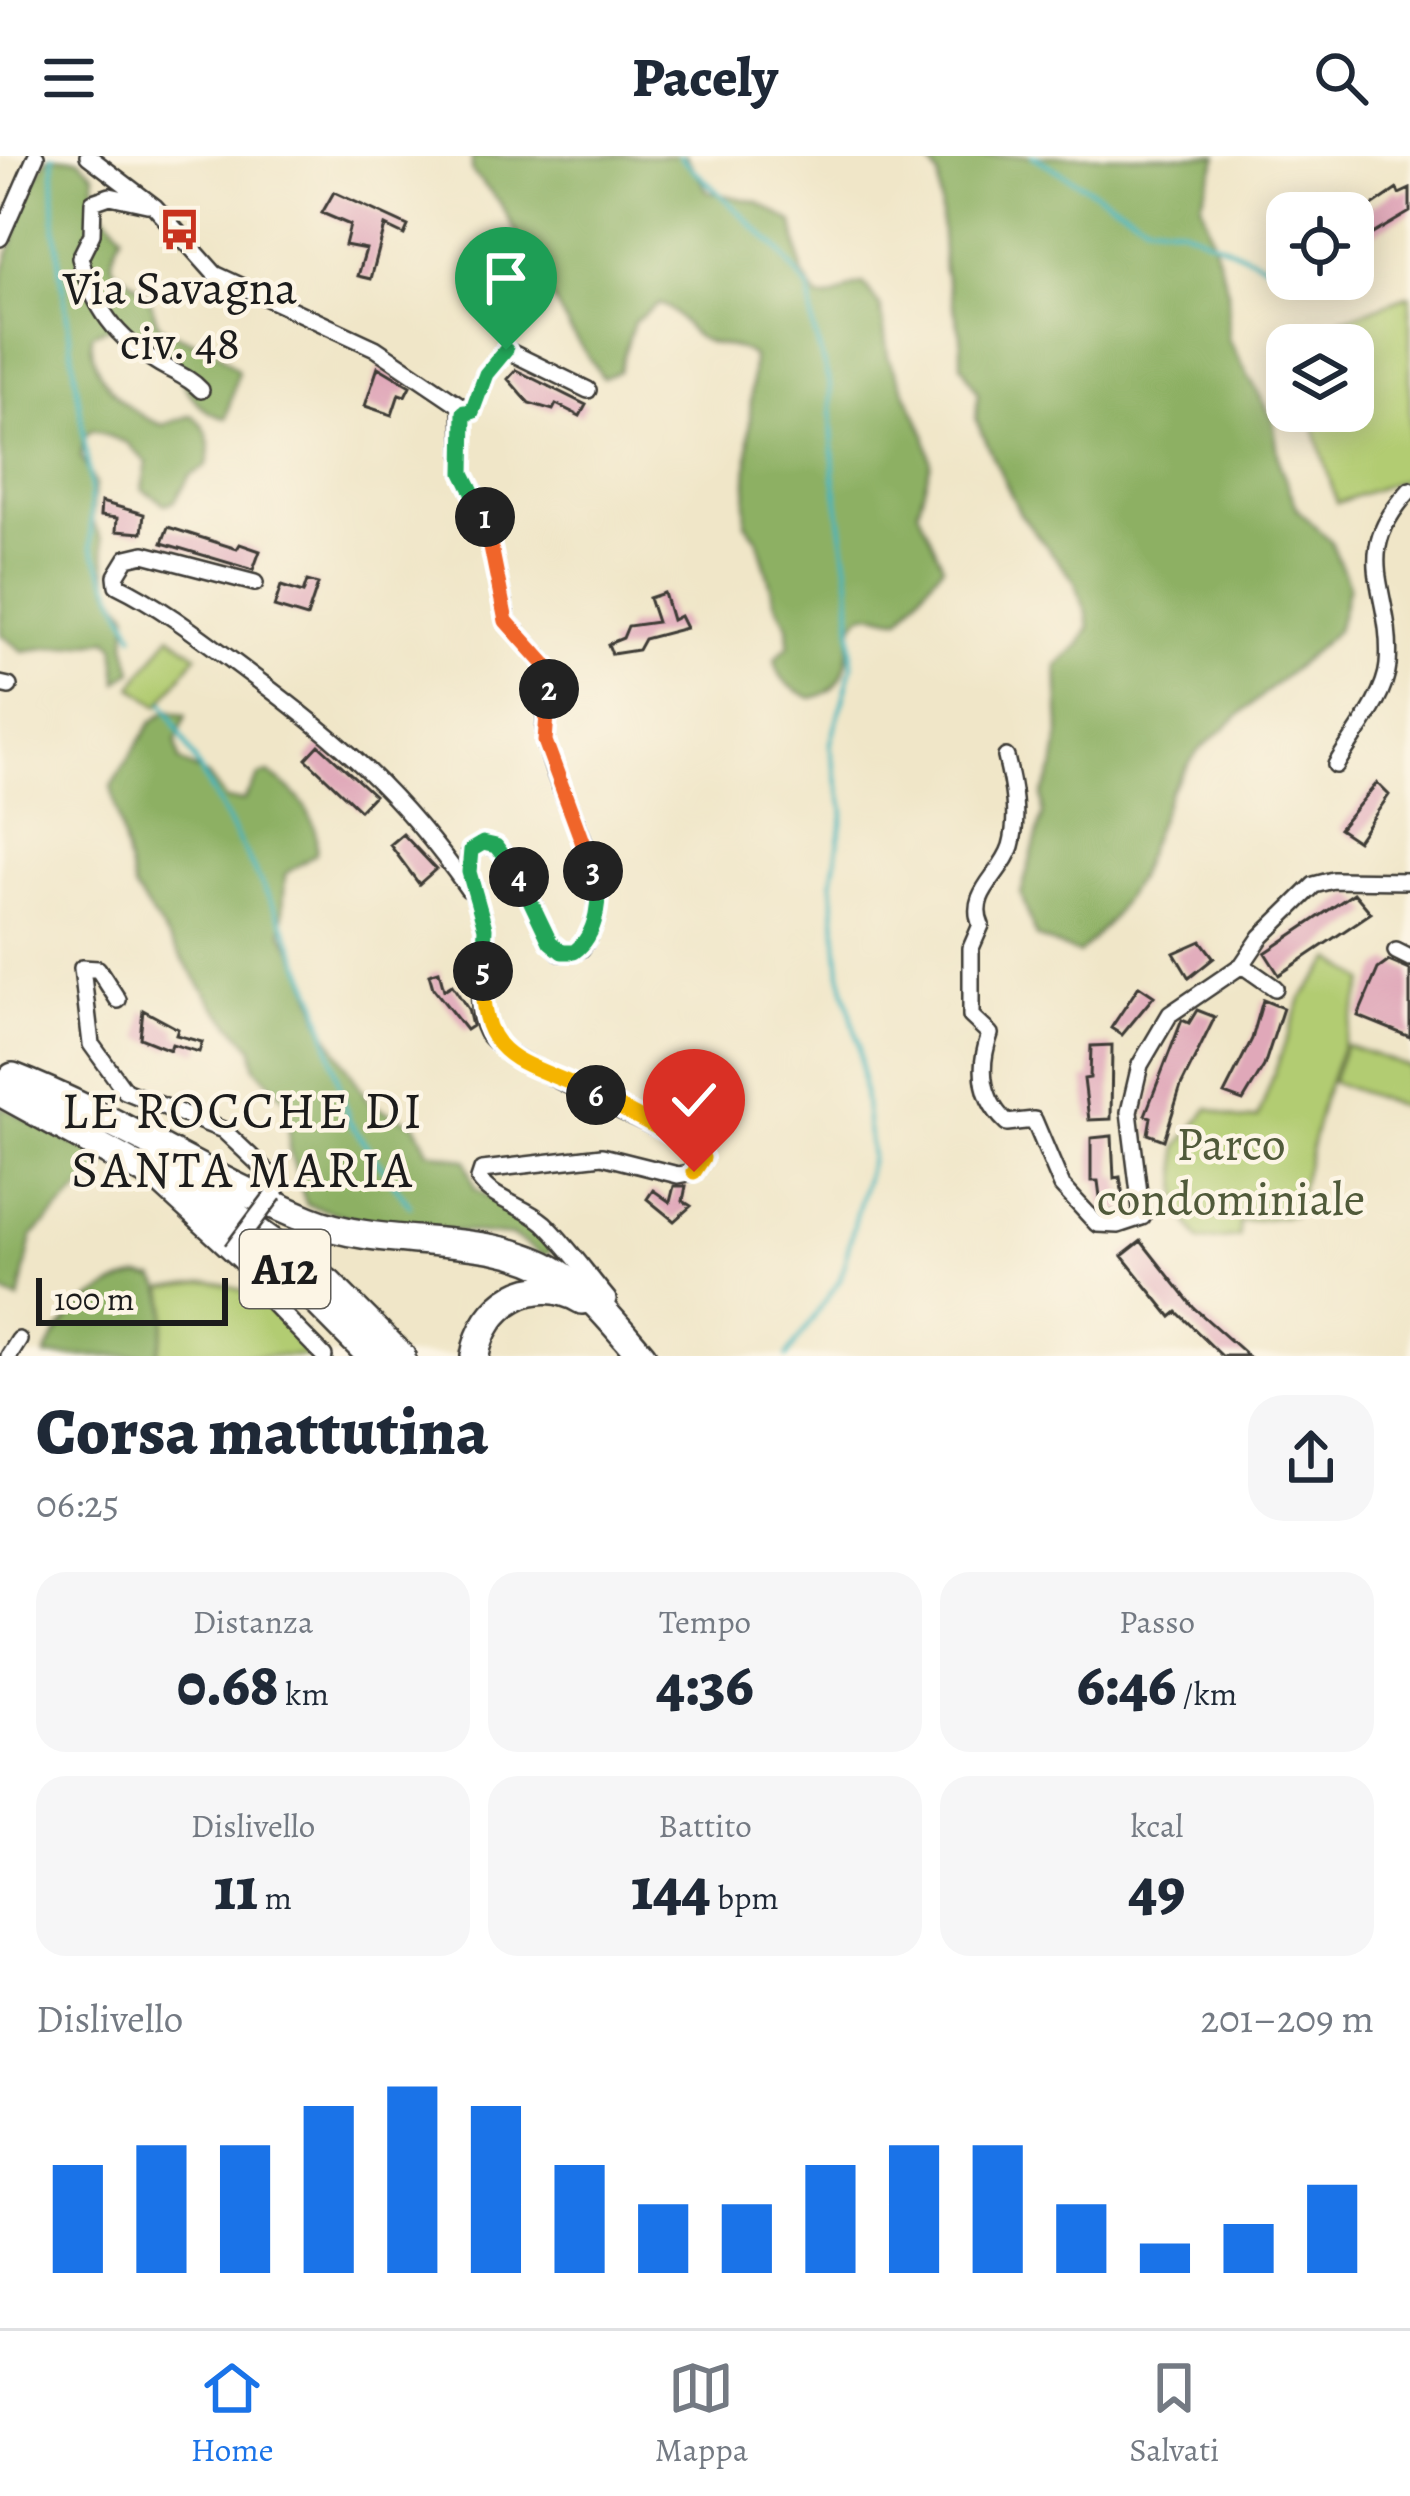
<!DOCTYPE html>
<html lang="it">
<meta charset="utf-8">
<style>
:root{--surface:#fff;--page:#f6f6f7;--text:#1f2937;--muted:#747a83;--line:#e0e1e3;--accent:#1a73e8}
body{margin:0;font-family:Alegreya,serif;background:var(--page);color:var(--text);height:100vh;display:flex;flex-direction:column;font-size:45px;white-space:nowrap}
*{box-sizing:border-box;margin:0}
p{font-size:39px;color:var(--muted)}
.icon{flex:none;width:66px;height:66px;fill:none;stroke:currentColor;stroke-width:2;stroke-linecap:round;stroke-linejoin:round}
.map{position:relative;height:1200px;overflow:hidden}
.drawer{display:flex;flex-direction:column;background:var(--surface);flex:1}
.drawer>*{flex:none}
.fabs{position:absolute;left:1266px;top:36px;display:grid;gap:24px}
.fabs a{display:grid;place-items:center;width:108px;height:108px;border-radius:24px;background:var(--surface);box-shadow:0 6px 30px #0003;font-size:60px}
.scale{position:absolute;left:36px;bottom:30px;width:192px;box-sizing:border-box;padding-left:12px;border:6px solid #1c1c1c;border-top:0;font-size:33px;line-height:42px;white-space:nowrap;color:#1c1c1c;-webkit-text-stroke:9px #fcf5e5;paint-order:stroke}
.pin{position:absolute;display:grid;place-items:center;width:102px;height:102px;color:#fff;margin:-123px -51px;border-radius:50% 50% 50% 0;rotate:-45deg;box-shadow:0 0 12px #0007}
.pin .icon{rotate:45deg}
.km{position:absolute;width:60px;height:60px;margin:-30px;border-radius:50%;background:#222;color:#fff;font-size:33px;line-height:60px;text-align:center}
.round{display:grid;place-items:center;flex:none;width:126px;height:126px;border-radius:36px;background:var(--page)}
.head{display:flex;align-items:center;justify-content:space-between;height:204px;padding:0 36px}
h1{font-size:66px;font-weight:800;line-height:90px}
.metrics{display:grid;grid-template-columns:repeat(3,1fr);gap:18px;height:204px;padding:12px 36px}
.metrics div{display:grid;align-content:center;border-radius:30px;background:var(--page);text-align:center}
.metrics b{font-size:60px;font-weight:800}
.metrics small{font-size:33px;font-weight:400}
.metrics p{font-size:33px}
.chart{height:336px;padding:24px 36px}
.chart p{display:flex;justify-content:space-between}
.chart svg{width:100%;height:216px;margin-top:12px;stroke:var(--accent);stroke-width:6}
header{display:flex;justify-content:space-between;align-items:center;height:156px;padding:0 36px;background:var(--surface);font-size:54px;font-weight:800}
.tab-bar{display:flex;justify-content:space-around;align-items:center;height:168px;border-top:3px solid var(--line);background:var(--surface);font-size:33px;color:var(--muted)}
.tab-bar a{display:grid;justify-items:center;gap:6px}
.tab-bar .active{color:var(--accent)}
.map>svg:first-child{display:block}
</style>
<header><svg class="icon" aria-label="menu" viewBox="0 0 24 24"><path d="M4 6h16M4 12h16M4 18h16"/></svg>Pacely<svg class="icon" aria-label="search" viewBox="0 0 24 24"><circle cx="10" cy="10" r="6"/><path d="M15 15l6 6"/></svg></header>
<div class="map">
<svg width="1410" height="1200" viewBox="0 0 1410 1200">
<rect width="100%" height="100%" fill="#fcf5e5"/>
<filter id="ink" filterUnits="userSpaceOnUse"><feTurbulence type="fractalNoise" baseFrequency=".00833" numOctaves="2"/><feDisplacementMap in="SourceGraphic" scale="24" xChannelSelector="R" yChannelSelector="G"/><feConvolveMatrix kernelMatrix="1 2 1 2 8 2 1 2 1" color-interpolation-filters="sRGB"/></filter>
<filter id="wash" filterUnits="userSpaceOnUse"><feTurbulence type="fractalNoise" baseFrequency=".004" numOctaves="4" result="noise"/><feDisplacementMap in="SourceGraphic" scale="48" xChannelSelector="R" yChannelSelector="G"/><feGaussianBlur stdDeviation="2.7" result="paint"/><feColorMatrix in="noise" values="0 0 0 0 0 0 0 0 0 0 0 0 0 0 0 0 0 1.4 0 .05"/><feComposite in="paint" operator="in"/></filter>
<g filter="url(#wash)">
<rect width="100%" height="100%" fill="#f0e6c8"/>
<path fill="#b2cc72" stroke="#677447" stroke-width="3" d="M1410,139V321L1337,347L1309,255H1353V189H1288L1286,184Z
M170,479L197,499L159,550L132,531Z
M1333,803L1365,825L1323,944L1294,1059L1239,1066V1081L1200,1085L1179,1053L1178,991L1209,952L1241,964L1258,962L1301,843Z
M1345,889L1410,911L1403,951L1332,926Z
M208,1126C257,1129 283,1166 314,1200H157L167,1151L164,1132Z"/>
<path fill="#8db064" stroke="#546640" stroke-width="3" d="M49,0L79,3L94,18L95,46L122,77C98,125 122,109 145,137C154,147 153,161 161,172L216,195L238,215L226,262C192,258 180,216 160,192C151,182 131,176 118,168L92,178C87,218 127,258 163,269L191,259C209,270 214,292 206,311L190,320L174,346L165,348L142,333L147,307L127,287L92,274L84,281L81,301L95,328L92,366L102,383L110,432L128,457L126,487L133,515L118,526L115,490L108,483C80,491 52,490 23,495L1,479L2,120L31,30Z
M472,0H686L708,36L758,46L793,67L802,117L818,142C838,145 845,129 864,128L881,152L888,201L925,277L931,307L918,354L943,409L901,462C888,463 876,454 863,459C838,469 865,531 811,542C791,532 779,526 775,503L789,489L788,470L775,445L757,382L745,367L753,200C735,186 715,194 696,180C681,169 677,152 658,148L634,166L619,215L603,222L571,176L499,45L472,16Z
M924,0H1218L1201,47L1228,135V183L1273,263L1280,310L1298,354L1331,386L1349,429L1337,475L1198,595L1170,635L1137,722L1112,762L1079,798L1036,781L1021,738L1043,658L1042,639L1054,613L1060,576L1057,510L1080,488L1089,472L1087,458L1074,424L1020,358L976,264L978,237L961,208V179L944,114L939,21Z
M168,554L186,559L176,586L180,605L208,620L226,644L243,645L259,620L269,617C299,637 320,661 316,698L285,718L282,776L303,812L323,871L370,948L415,968L428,995L466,1004L475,1033L526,1063L552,1094L544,1100L512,1080L366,1067L306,1048L289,993V947L255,911L253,892L215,850L134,733L111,630L152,566Z
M0,950L109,1006L32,1081L19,1144L0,1135Z
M139,1120L155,1122C174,1145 164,1174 157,1200H45C61,1161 98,1131 139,1120Z"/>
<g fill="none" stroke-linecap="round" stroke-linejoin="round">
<path stroke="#45b5bb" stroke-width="4.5" d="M53,0L55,74L91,332V390L134,479
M679,0L776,91L810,134L813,172L830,230L834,320L850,427L852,511L830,590L844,654L832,727L840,817L859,890L871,1002L840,1124L787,1200
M1033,0L1148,67L1180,71L1287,117
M164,547L286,773L316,842L349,965L410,1050"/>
</g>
<g id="blocks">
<path fill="#e0a8b9" d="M1397,33L1399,38L1410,33V56L1359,86L1353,81V63Z
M334,36L408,70L404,79L385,70L371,123L358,120L366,93L345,89L350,69L322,57Z
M378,211L410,230L405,240L399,238L392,259L365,250Z
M516,214L586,249L580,260L556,248L553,254L529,247L508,223Z
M101,346L144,358L142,377L116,375L117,362L100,360Z
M168,371L237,393L240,388L260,395L253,414L162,387Z
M307,425L318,428L307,461L274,451L281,430L303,437Z
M664,437L672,464L680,460L686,472L644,483L638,494L612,498L608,488L623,482L628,470L657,466L649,442Z
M319,589L374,639L360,654L306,603Z
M1377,627L1389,639L1357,685L1339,673Z
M403,678L436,713L419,728L390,689Z
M1354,737L1371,757L1279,819L1265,797Z
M1201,785L1214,802L1189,822L1174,797Z
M1389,805L1410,814V881L1358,860L1378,813Z
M439,815L444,834L452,829L468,853L472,870L466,874L433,832L429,818Z
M1139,830L1154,840L1122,879L1111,872Z
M1263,844L1283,852L1264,910L1243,945L1224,938L1252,883Z
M143,854L178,873L176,879L202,886L199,896L172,888L170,894L140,882Z
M1197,854L1215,861L1181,930L1164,984L1148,978L1151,961L1145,959L1182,864L1189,867Z
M1112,889L1111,963L1089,964L1084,923L1090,922L1091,890Z
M1112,980L1114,1022L1120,1021L1125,1054L1102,1056L1098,1025H1091V982Z
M674,1030H686L683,1045L691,1050L674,1065L647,1043L653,1034L670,1046Z
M1141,1085L1193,1151L1248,1200H1222L1177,1156L1171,1161L1122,1100Z"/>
</g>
</g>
<g filter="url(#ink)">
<use href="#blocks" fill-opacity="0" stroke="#3c3a36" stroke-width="3"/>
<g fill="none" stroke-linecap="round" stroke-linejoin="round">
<defs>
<path id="minor" d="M88,0L155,51L215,118L375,192L461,250L463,317L484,357L507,465L548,512C552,536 541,563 546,587C559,652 627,729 581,793L561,797C529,768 531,700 483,687L471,694C460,721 483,749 485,775C487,808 471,847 487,877C500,904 661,971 698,993L703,1002L694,1016L678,1019L602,1000L482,1014L479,1023C491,1043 525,1050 544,1067C567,1089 587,1118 608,1143
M147,48L110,40L93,46L92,78L80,102C94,151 115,182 160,208C175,217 189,221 201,234
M0,82L36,0
M463,257L472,256L486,217L506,194L588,234
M255,427L144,398L127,402L116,420L117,429C164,452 204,484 246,515C340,585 400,636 468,733
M0,528L9,530
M1006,601C1013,629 1019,661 1011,690C1002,719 967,737 981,769L971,792V860L990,878C979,909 979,941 1007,967L1034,964L1062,1030L1097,1068L1118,1069L1142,1061L1129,956L1140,909L1170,858L1242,809L1261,781L1314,729L1333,724L1410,725
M1336,609C1352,581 1385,542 1388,509C1394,433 1347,402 1410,334
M1396,795L1410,802
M1242,809L1275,832
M118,844L98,813L82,812L91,888L125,935L223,974L279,1027L274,1038
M247,1121L324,1200
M9,1200L19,1184"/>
<path id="motorway" d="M13,921C116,961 208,1023 309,1064C388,1096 486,1072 558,1117C592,1138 616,1170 642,1200
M0,936L175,1032
M163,1007L329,1128L401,1200
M161,1024L286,1139
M279,1107L371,1200
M475,1200C483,1148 534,1116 582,1144"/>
</defs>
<use href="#minor" stroke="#3c3a36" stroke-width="20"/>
<use href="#motorway" stroke="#3c3a36" stroke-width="32"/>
<use href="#minor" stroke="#fff" stroke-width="15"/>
<use href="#motorway" stroke="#fff" stroke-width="27"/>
<defs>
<path id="minor-bridge" d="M232,1094L274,1038"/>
</defs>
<use href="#minor-bridge" stroke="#3c3a36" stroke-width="20" stroke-linecap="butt"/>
<use href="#minor-bridge" stroke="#fff" stroke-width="15"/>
</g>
</g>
<g fill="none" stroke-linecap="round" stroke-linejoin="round" filter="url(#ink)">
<defs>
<path id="split-1" d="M485,361L463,317L464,256H472L486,218L506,194"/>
<path id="split-2" d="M485,361L506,465L548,512L549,533"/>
<path id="split-3" d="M549,533L545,585L593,715"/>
<path id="split-4" d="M519,721L550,786L562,796H574C597,779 603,741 593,715"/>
<path id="split-5" d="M483,815L485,772L469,716L471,694L483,687L496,690L519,721"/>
<path id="split-6" d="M483,815C477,910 526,903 596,939"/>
<path id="split-7" d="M596,939L698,993L703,1002L694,1016"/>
</defs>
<use href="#split-1" stroke="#fff" stroke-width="24"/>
<use href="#split-2" stroke="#fff" stroke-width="24"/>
<use href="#split-3" stroke="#fff" stroke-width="24"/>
<use href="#split-4" stroke="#fff" stroke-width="24"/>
<use href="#split-5" stroke="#fff" stroke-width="24"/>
<use href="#split-6" stroke="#fff" stroke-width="24"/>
<use href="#split-7" stroke="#fff" stroke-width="24"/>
<use href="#split-1" stroke="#22a559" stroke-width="15"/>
<use href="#split-2" stroke="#f0652b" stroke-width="15"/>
<use href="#split-3" stroke="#f0652b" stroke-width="15"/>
<use href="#split-4" stroke="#22a559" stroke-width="15"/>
<use href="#split-5" stroke="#22a559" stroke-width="15"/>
<use href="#split-6" stroke="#f5b400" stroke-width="15"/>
<use href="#split-7" stroke="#f5b400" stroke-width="15"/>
</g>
<defs>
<symbol id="bus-bare" viewBox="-9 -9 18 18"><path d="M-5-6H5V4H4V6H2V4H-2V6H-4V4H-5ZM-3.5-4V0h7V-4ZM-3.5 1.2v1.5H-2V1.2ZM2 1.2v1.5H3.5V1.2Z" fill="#c8321e" stroke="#fcf5e5" stroke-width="2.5" paint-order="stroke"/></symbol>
</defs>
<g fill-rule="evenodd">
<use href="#bus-bare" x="150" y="44" width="59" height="59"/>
</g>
<g text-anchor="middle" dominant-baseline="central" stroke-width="9" stroke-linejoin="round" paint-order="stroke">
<rect fill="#fcf5e5" stroke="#5f5d58" stroke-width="3" x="240" y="1074" width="90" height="78" rx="9"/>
<g font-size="45" font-weight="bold" fill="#1c1c1c">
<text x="285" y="1113">A12</text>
</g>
<g font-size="48" fill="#1c1c1c" stroke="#fcf5e5">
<text x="180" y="132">Via Savagna<tspan x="180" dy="55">civ. 48</tspan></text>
</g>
<g font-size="48" fill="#505a3a" stroke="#fcf5e5">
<text x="1231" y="988">Parco<tspan x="1231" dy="55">condominiale</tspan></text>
</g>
<g font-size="51" letter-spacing="3" fill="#1c1c1c" stroke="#fcf5e5">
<text x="243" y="955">LE ROCCHE DI<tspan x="243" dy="59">SANTA MARIA</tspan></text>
</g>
</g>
</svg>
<div class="fabs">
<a><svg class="icon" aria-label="locate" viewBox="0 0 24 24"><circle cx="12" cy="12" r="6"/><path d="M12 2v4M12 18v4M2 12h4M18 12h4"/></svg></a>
<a><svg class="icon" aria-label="layers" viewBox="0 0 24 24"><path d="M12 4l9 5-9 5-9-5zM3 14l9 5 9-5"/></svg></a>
</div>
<div class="scale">100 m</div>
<div class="pin" style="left:506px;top:194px;background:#1e9e55"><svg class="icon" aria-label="arrive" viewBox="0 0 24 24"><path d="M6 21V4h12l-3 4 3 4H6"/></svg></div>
<div class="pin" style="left:694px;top:1016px;background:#d93025"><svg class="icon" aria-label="check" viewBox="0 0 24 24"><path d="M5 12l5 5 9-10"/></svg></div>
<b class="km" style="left:485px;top:361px">1</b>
<b class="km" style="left:549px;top:533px">2</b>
<b class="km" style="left:593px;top:715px">3</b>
<b class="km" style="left:519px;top:721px">4</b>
<b class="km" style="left:483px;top:815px">5</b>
<b class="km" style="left:596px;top:939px">6</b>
</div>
<section class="drawer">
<div class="head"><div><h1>Corsa mattutina</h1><p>06:25</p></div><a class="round"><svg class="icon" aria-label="share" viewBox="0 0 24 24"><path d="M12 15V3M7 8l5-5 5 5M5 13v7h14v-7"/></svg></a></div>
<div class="metrics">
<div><p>Distanza</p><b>0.68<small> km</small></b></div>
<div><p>Tempo</p><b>4:36</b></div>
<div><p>Passo</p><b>6:46<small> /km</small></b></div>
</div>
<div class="metrics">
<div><p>Dislivello</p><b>11<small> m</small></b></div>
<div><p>Battito</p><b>144<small> bpm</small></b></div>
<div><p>kcal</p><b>49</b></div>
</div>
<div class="chart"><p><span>Dislivello</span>201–209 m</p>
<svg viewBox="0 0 160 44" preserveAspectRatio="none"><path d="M5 44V22M15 44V18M25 44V18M35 44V10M45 44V6M55 44V10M65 44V22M75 44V30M85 44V30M95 44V22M105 44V18M115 44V18M125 44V30M135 44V38M145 44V34M155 44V26"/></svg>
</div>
</section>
<nav class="tab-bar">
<a class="active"><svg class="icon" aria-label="home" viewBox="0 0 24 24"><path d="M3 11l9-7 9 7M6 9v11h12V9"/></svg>Home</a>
<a><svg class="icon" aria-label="map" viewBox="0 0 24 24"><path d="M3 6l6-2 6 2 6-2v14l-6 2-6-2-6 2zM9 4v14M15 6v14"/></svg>Mappa</a>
<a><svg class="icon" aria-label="saved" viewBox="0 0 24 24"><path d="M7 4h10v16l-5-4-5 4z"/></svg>Salvati</a>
</nav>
